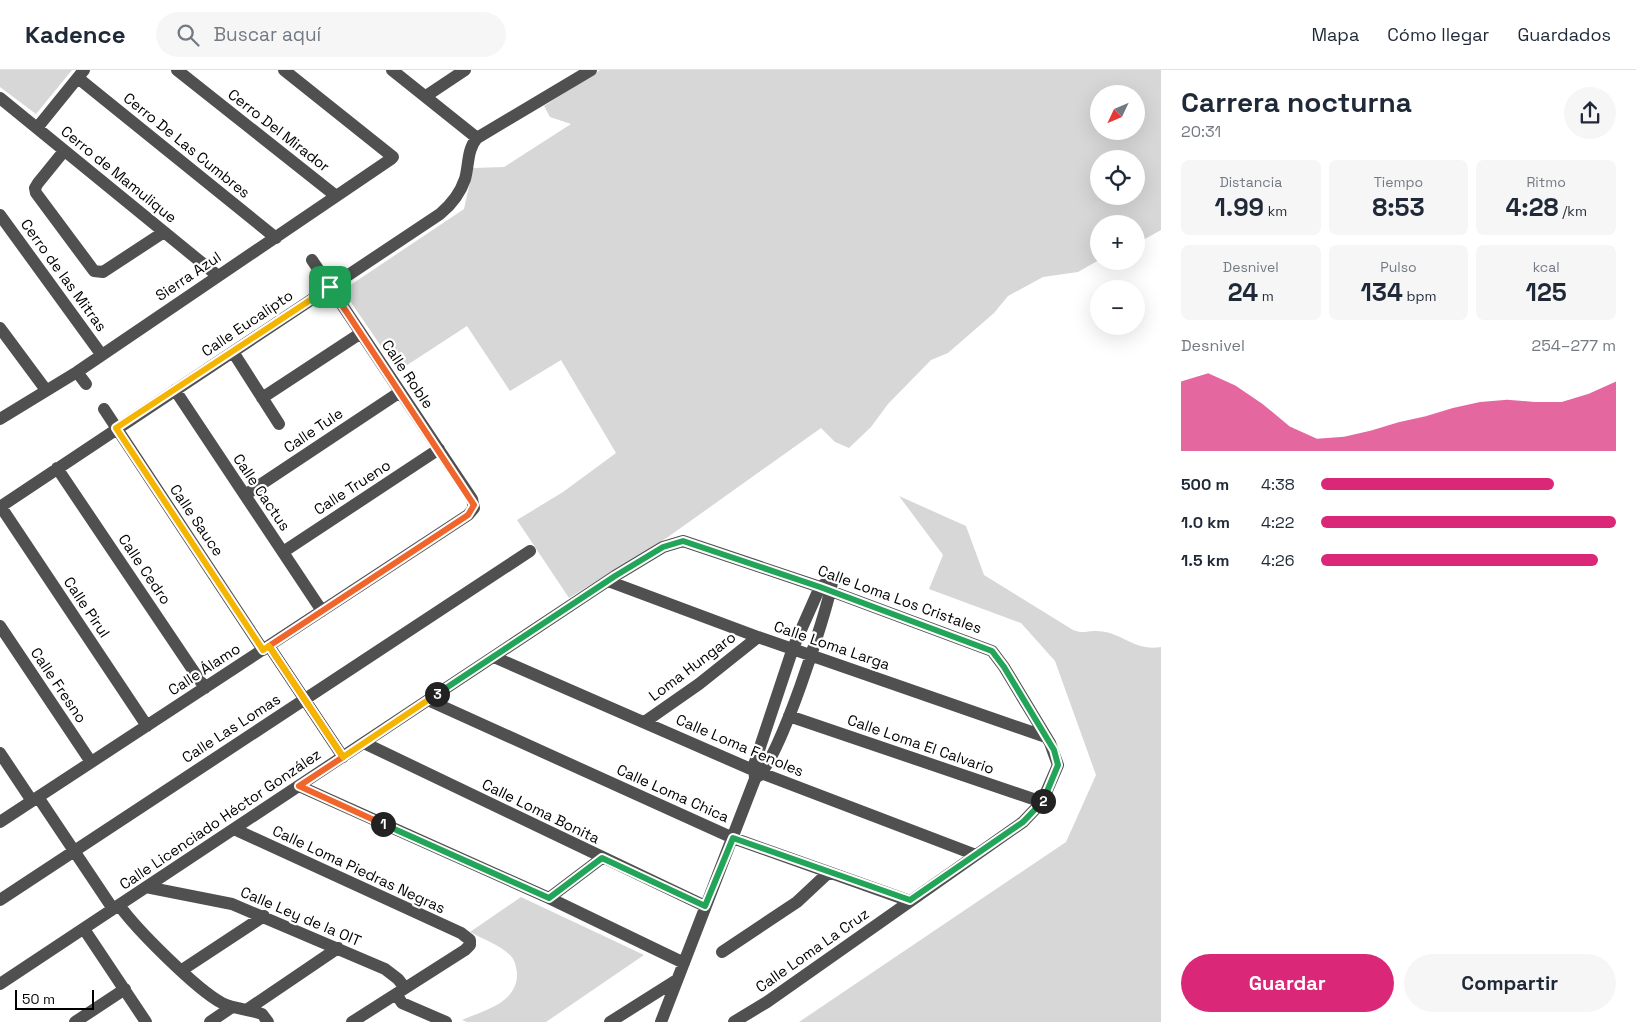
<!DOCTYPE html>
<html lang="es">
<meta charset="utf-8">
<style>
:root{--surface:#fff;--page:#f6f6f7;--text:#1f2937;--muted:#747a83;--line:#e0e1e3;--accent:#db2777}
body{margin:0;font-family:"Space Grotesk",sans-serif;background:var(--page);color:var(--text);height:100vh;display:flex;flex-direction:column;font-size:19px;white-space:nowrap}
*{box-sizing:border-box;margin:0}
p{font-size:16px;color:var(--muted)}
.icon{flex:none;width:28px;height:28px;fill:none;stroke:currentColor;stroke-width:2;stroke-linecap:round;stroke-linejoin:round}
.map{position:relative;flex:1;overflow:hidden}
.side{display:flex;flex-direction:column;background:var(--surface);width:475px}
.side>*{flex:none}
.needle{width:32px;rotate:226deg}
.fabs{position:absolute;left:1090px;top:15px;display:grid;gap:10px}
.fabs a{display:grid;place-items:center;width:55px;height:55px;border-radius:50%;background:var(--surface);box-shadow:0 5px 20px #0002;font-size:25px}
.scale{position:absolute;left:15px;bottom:12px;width:79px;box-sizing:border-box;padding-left:5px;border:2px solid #000;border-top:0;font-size:14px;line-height:18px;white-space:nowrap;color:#000;-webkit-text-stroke:4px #fff;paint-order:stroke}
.pin{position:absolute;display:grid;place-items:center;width:42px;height:42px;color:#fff;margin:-21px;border-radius:10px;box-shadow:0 2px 8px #0006}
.km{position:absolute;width:25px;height:25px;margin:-12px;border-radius:50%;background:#222;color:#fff;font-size:14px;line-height:25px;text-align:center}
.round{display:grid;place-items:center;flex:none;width:52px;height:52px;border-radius:26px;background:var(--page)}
.overview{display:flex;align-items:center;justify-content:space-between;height:85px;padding:0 20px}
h1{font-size:28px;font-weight:700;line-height:38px}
.metrics{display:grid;grid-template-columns:repeat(3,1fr);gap:8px;height:85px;padding:5px 20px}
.metrics div{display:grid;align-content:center;border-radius:8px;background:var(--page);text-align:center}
.metrics b{font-size:25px;font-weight:700}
.metrics small{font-size:14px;font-weight:400}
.metrics p{font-size:14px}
.chart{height:140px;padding:10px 20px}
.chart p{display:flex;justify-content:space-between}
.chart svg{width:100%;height:90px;margin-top:5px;fill:var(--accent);opacity:.7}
.cta{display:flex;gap:10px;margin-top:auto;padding:10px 20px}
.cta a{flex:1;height:58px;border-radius:30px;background:var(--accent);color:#fff;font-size:20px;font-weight:700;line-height:58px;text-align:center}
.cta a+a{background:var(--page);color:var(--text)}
ul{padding:0 20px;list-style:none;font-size:16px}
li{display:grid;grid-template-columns:80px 60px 1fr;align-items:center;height:38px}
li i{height:12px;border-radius:6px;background:var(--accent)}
header{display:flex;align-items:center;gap:30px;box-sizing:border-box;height:70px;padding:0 25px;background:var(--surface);border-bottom:1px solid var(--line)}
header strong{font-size:24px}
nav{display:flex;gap:28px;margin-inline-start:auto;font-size:18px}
.search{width:350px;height:45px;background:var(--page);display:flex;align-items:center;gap:12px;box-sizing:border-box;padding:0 18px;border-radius:28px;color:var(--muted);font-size:19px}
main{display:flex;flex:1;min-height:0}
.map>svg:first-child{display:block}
</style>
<header>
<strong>Kadence</strong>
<div class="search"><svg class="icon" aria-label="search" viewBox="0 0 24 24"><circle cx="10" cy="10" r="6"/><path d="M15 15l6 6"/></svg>Buscar aquí</div>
<nav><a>Mapa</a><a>Cómo llegar</a><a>Guardados</a></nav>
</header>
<main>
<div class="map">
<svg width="1161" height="952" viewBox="0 0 1161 952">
<rect width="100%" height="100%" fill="#fff"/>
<path fill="#d7d7d7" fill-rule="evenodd" d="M0,0H72L36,44L0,17Z
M600,0H1161V160L1136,174V154H1099V190L1078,202L1043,207L1008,226L994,243L948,283L931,290L888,334L871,357L849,378L835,372L821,358L668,467L569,528L517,450L563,422L616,383L561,290L510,321L467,256L398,301L346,225V218L464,139L473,98L504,97L571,54L550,47L544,36ZM1099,24H1136V61H1099ZM1099,89H1136V126H1099Z
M899,426L966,456L984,505L1073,560C1085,564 1085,561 1096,561C1121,561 1135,582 1161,577V952H799L1066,772L1096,705L1055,591L1021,553L929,519L943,485Z
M521,827L644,885L546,952H467L462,950C484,940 518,933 517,903C516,896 515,890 510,885C500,875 483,869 470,862Z"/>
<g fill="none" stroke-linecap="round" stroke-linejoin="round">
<path stroke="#505050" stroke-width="12" d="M177,0L336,126
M392,0L477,68
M78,8L276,168
M426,26L465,0
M0,28L218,206
M37,58L84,0
M64,81L38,113L35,118L36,123L94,201L103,202L164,162
M0,145L101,284
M0,258L46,320
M233,282L279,354
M77,302L86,314
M175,320L322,541
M262,328L361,263
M104,339L263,580
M0,349L77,302L391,89L393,87L284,0
M57,398L205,618
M245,425L400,322
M0,437L440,144C452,134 460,124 465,109C469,95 467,79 477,68L591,0
M1,437L147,656
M283,482L439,379
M608,511L758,567L1046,667
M0,556L91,692
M269,576L343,687
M494,587L753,700L976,785
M428,630L733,768L910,831
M789,646L1042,732
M646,651L699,614L758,567
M364,673L705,836
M0,683L32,731
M757,707C779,691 826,545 832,513
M299,716L549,828L684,893
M38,727L113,839
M0,752L468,445L474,438L472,429L312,190
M234,759L461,863L470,870V875L465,880L352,952
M146,817L232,834L385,899L398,909L405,918
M549,828L602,788
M0,830L530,481
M119,835C136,859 197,920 222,933C234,939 249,939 262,944L268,952
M84,859L146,952
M722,882L797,832L828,803
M182,900L264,846
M0,914L615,506L663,477L683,471L820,517L992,581L1004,597L1050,673L1058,695L1042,732L1023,752L767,932L734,952
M396,924L402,933L446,952
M248,939L338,878
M75,952L125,919
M210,952L232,937
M610,952L675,911
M661,952L755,709L754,695L793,578L820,517L832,509"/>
</g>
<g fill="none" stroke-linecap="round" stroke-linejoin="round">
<defs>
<path id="split-1" d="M330,217L474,435L468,445L269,576L343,687L299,716L383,754"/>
<path id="split-2" d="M383,754L549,828L602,788L705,836L733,768L910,830L1023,752L1043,731"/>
<path id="split-3" d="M437,624L615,506L663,477L683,471L820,517L992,581L1004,597L1054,680L1058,695L1043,731"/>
<path id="split-4" d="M330,217L116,358L263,580L269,576L343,687L437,624"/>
</defs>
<use href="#split-1" stroke="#fff" stroke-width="10"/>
<use href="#split-2" stroke="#fff" stroke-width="10"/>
<use href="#split-3" stroke="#fff" stroke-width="10"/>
<use href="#split-4" stroke="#fff" stroke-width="10"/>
<use href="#split-1" stroke="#f0652b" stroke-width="6"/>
<use href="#split-2" stroke="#22a559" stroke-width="6"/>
<use href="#split-3" stroke="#22a559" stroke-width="6"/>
<use href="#split-4" stroke="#f5b400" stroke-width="6"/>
</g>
<g text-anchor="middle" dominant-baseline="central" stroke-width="4.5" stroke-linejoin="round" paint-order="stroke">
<g font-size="15" fill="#000" stroke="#fff">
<text transform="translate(279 60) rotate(38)">Cerro Del Mirador</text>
<text transform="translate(187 75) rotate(39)">Cerro De Las Cumbres</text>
<text transform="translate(119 104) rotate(39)">Cerro de Mamulique</text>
<text transform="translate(64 205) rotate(54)">Cerro de las Mitras</text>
<text transform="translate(188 206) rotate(-34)">Sierra Azul</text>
<text transform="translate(247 253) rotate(-34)">Calle Eucalipto</text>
<text transform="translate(408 304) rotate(56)">Calle Roble</text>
<text transform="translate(313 360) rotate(-34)">Calle Tule</text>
<text transform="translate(352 417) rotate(-33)">Calle Trueno</text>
<text transform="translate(262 422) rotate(56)">Calle Cactus</text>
<text transform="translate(197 450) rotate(56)">Calle Sauce</text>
<text transform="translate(145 499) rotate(56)">Calle Cedro</text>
<text transform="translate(900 529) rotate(20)">Calle Loma Los Cristales</text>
<text transform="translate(87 537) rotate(56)">Calle Pirul</text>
<text transform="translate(832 575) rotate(19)">Calle Loma Larga</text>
<text transform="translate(692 596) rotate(-37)">Loma Hungaro</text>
<text transform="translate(204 599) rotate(-33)">Calle Álamo</text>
<text transform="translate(59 615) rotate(56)">Calle Fresno</text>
<text transform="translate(231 658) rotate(-33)">Calle Las Lomas</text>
<text transform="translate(921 674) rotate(19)">Calle Loma El Calvario</text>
<text transform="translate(740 675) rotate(23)">Calle Loma Fenoles</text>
<text transform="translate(673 723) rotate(24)">Calle Loma Chica</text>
<text transform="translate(541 741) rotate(26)">Calle Loma Bonita</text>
<text transform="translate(220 749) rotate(-34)">Calle Licenciado Héctor González</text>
<text transform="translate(359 799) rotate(25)">Calle Loma Piedras Negras</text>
<text transform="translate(301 846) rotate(23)">Calle Ley de la OIT</text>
<text transform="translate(812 880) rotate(-35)">Calle Loma La Cruz</text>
</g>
</g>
</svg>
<div class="fabs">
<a><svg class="needle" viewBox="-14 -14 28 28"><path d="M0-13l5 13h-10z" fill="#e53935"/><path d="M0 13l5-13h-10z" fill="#747a83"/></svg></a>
<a><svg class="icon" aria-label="locate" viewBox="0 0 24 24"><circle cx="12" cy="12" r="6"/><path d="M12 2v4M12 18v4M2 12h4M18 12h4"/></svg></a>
<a>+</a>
<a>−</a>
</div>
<div class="scale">50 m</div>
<div class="pin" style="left:330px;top:217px;background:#1e9e55"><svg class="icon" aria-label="arrive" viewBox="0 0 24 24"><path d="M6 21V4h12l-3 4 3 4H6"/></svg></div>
<b class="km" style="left:383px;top:754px">1</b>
<b class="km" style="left:1043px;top:731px">2</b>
<b class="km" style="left:437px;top:624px">3</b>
</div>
<section class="side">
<div class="overview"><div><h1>Carrera nocturna</h1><p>20:31</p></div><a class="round"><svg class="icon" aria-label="share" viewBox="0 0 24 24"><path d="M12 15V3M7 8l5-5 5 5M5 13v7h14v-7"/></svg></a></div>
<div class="metrics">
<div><p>Distancia</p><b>1.99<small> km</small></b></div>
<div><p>Tiempo</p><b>8:53</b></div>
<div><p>Ritmo</p><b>4:28<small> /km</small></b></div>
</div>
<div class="metrics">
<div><p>Desnivel</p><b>24<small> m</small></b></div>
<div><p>Pulso</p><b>134<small> bpm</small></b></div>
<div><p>kcal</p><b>125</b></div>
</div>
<div class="chart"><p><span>Desnivel</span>254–277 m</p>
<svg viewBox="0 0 160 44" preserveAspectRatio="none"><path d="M0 44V10L10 6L20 12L30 21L40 32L50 38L60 37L70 34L80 30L90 27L100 23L110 20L120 19L130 20L140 20L150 16L160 10V44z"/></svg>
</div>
<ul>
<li><b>500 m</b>4:38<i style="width:79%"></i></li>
<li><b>1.0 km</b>4:22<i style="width:100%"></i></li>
<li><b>1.5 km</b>4:26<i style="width:94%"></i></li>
</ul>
<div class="cta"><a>Guardar</a><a>Compartir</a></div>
</section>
</main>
